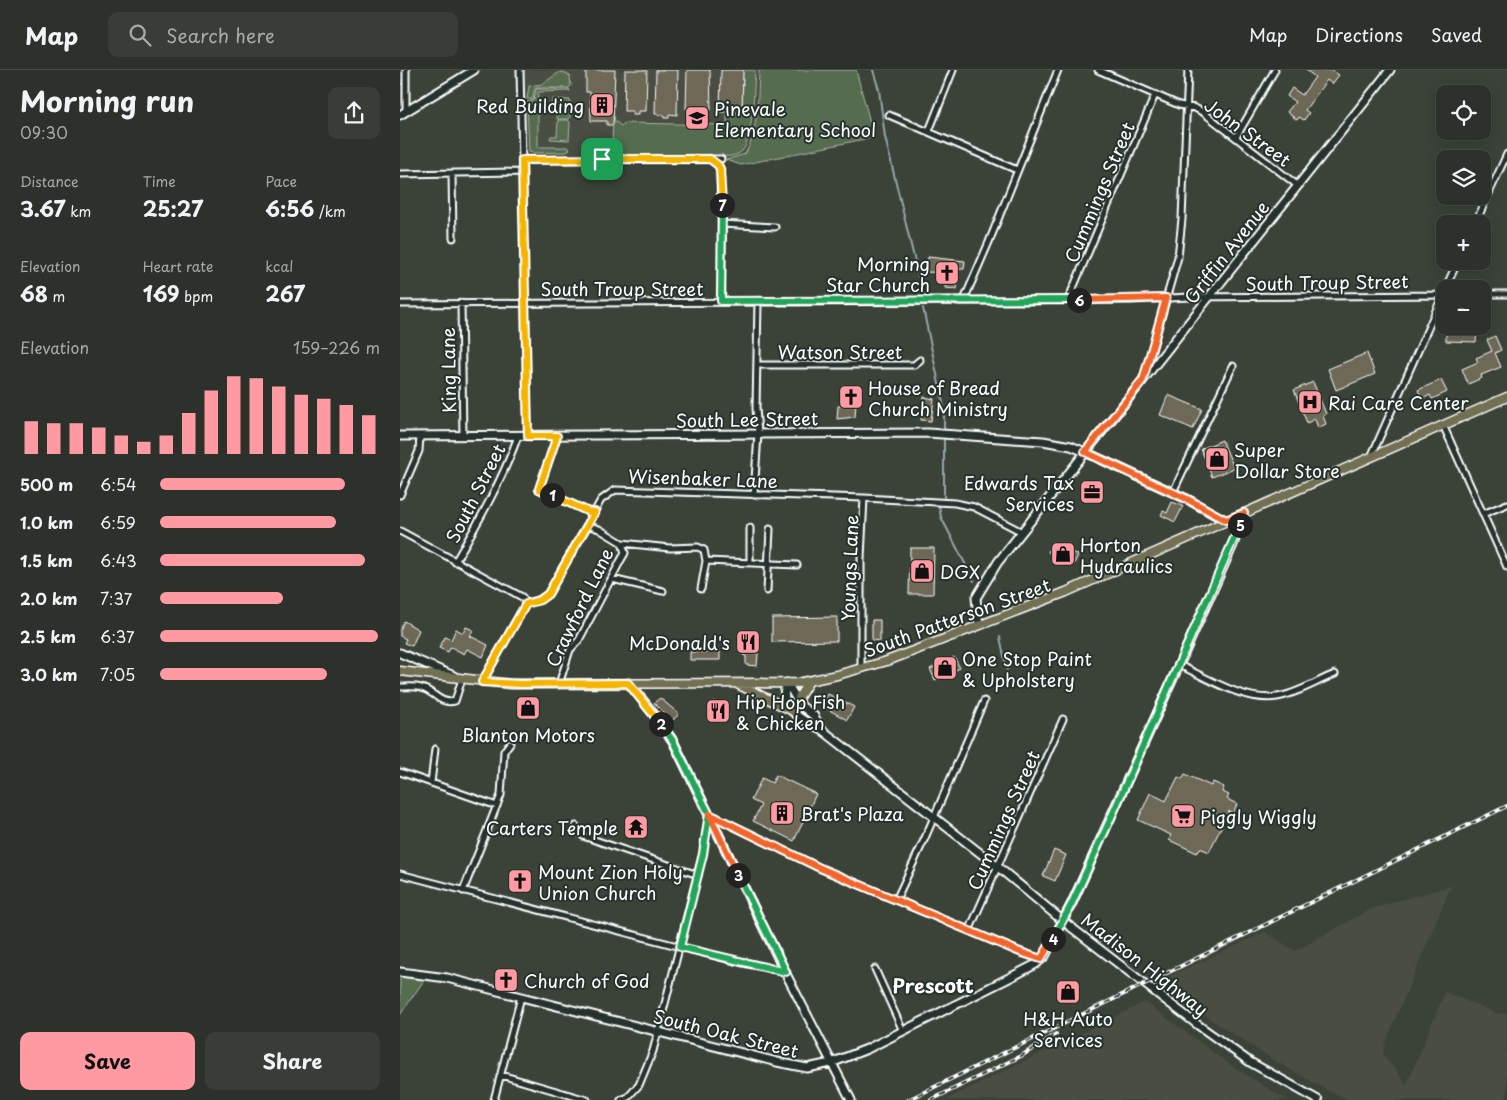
<!DOCTYPE html>
<meta charset="utf-8">
<style>
:root{--surface:#2c322b;--page:#383e37;--text:#f1f3f6;--muted:#a6aaa9;--line:#484d47;--accent:#ff9aa2}
body{margin:0;font-family:"Playpen Sans",sans-serif;background:var(--page);color:var(--text);height:100vh;display:flex;flex-direction:column;font-size:19px;white-space:nowrap}
*{box-sizing:border-box;margin:0}
p{font-size:16px;color:var(--muted)}
.icon{flex:none;width:28px;height:28px;fill:none;stroke:currentColor;stroke-width:2;stroke-linecap:round;stroke-linejoin:round}
.map{position:relative;flex:1;overflow:hidden}
.drawer{display:flex;flex-direction:column;background:var(--surface);width:400px}
.drawer>*{flex:none}
.fabs{position:absolute;left:1036px;top:15px;display:grid;gap:10px}
.fabs a{display:grid;place-items:center;width:55px;height:55px;border-radius:10px;background:var(--surface);box-shadow:0 2px 12px #0003,0 0 0 1px var(--line);font-size:25px}
.pin{position:absolute;display:grid;place-items:center;width:42px;height:42px;color:#fff;margin:-21px;border-radius:10px;box-shadow:0 2px 8px #0006}
.km{position:absolute;width:25px;height:25px;margin:-12px;border-radius:50%;background:#222;color:#fff;font-size:14px;line-height:25px;text-align:center}
.round{display:grid;place-items:center;flex:none;width:52px;height:52px;border-radius:10px;background:var(--page)}
.headline{display:flex;align-items:center;justify-content:space-between;height:85px;padding:0 20px}
h1{font-size:28px;font-weight:700;line-height:38px}
.metrics{display:grid;grid-template-columns:repeat(3,1fr);gap:8px;height:85px;padding:5px 20px}
.metrics div{display:grid;align-content:center}
.metrics b{font-size:21px;font-weight:700}
.metrics small{font-size:14px;font-weight:400}
.metrics p{font-size:14px}
.chart{height:140px;padding:10px 20px}
.chart p{display:flex;justify-content:space-between}
.chart svg{width:100%;height:90px;margin-top:5px;stroke:var(--accent);stroke-width:6}
.button{display:flex;gap:10px;margin-top:auto;padding:10px 20px}
.button a{flex:1;height:58px;border-radius:10px;background:var(--accent);color:#111;font-size:20px;font-weight:700;line-height:58px;text-align:center}
.button a+a{background:var(--page);color:var(--text)}
ul{padding:0 20px;list-style:none;font-size:16px}
li{display:grid;grid-template-columns:80px 60px 1fr;align-items:center;height:38px}
li i{height:12px;border-radius:6px;background:var(--accent)}
header{display:flex;align-items:center;gap:30px;box-sizing:border-box;height:70px;padding:0 25px;background:var(--surface);border-bottom:1px solid var(--line)}
header strong{font-size:24px}
nav{display:flex;gap:28px;margin-inline-start:auto;font-size:18px}
.search{width:350px;height:45px;background:var(--page);display:flex;align-items:center;gap:12px;box-sizing:border-box;padding:0 18px;border-radius:10px;color:var(--muted);font-size:19px}
main{display:flex;flex:1;min-height:0}
.map>svg:first-child{display:block}
</style>
<header>
<strong>Map</strong>
<div class="search"><svg class="icon" aria-label="search" viewBox="0 0 24 24"><circle cx="10" cy="10" r="6"/><path d="M15 15l6 6"/></svg>Search here</div>
<nav><a>Map</a><a>Directions</a><a>Saved</a></nav>
</header>
<main>
<section class="drawer">
<div class="headline"><div><h1>Morning run</h1><p>09:30</p></div><a class="round"><svg class="icon" aria-label="share" viewBox="0 0 24 24"><path d="M12 15V3M7 8l5-5 5 5M5 13v7h14v-7"/></svg></a></div>
<div class="metrics">
<div><p>Distance</p><b>3.67<small> km</small></b></div>
<div><p>Time</p><b>25:27</b></div>
<div><p>Pace</p><b>6:56<small> /km</small></b></div>
</div>
<div class="metrics">
<div><p>Elevation</p><b>68<small> m</small></b></div>
<div><p>Heart rate</p><b>169<small> bpm</small></b></div>
<div><p>kcal</p><b>267</b></div>
</div>
<div class="chart"><p><span>Elevation</span>159–226 m</p>
<svg viewBox="0 0 160 44" preserveAspectRatio="none"><path d="M5 44V28M15 44V29M25 44V29M35 44V31M45 44V35M55 44V38M65 44V35M75 44V24M85 44V13M95 44V6M105 44V7M115 44V11M125 44V15M135 44V17M145 44V20M155 44V25"/></svg>
</div>
<ul>
<li><b>500 m</b>6:54<i style="width:84%"></i></li>
<li><b>1.0 km</b>6:59<i style="width:80%"></i></li>
<li><b>1.5 km</b>6:43<i style="width:93%"></i></li>
<li><b>2.0 km</b>7:37<i style="width:56%"></i></li>
<li><b>2.5 km</b>6:37<i style="width:99%"></i></li>
<li><b>3.0 km</b>7:05<i style="width:76%"></i></li>
</ul>
<div class="button"><a>Save</a><a>Share</a></div>
</section>
<div class="map">
<svg width="1107" height="1030" viewBox="0 0 1107 1030">
<rect width="100%" height="100%" fill="#3b4339"/>
<filter id="ink" filterUnits="userSpaceOnUse"><feTurbulence type="fractalNoise" baseFrequency=".02" numOctaves="2"/><feDisplacementMap in="SourceGraphic" scale="10" xChannelSelector="R" yChannelSelector="G"/><feConvolveMatrix kernelMatrix="1 2 1 2 8 2 1 2 1" color-interpolation-filters="sRGB"/></filter>
<g filter="url(#ink)">
<path fill="#4a4e42" d="M124,0H456L474,67L341,95L319,87L130,84L126,78Z
M1051,816L986,971L983,985L1001,1007L1006,1016L1045,922L1096,943L1107,944V1030H949L927,1020L877,992L813,951L760,911L865,862L895,881L973,838Z
M745,932L829,994L887,1030H545Z"/>
<path fill="#566c50" stroke="#aab6a8" d="M343,0H355C354,16 353,71 342,81C336,87 327,86 319,87L209,85L205,81L207,78L212,77L213,47H215L214,50L221,56L225,53L327,55V42H329V46H334V43H342Z
M359,0H456L474,67L341,95L326,90L345,84C358,64 358,24 359,0Z
M160,2L166,3L170,6L171,16L169,18H136L134,21L133,29H127L129,16L142,14Z
M136,19H169L170,21L138,22V77H167L170,79L167,82L136,83L129,81L127,32L134,30Z
M153,29L170,30V47L168,49H157L158,34L151,33Z
M158,50H168L170,52L169,70L150,69L151,66H157Z
M0,907L25,909L0,945Z"/>
<g fill="none" stroke-linecap="round" stroke-linejoin="round">
<path stroke="#95a7ac" stroke-width="2" d="M473,0L479,20L485,67L522,221
M523,238L544,338V358
M544,427V369
M539,436L541,447L574,511
M600,567L607,600"/>
</g>
<path fill="#6d6956" stroke="#fff" d="M186,0H215L213,55H207V51H191L190,22H186Z
M225,0H247L246,41H238V45H233V41H224Z
M256,0H278L277,45L269,44V48H264V45L255,44Z
M287,0H310L311,40L286,39Z
M321,0H343L342,43H334V46H329V42H320Z
M906,0H932L939,5L932,14L927,10L905,40L909,43L904,50L899,47L897,50L887,42L895,32L887,26L892,18L902,25L915,7Z
M528,187L565,191L564,199H559L557,219L545,218L547,203L526,202Z
M1046,257L1077,259L1076,272L1046,271Z
M1095,266L1101,280L1095,283L1101,297L1081,305L1082,308L1068,314L1062,299L1078,292L1076,288L1092,281L1087,270Z
M967,283L975,304L936,320L928,299Z
M1041,310L1047,322L1032,329L1030,325L1022,329L1018,320Z
M913,312L926,344L923,346L926,354L918,358L915,349L907,353L894,320Z
M445,317L457,318L455,347L437,349L438,336H444Z
M768,325L802,339L793,359L760,345Z
M524,327L534,329L531,351L521,350Z
M822,370L834,398L812,407L801,379Z
M693,413L700,419L690,432L683,426Z
M772,432L783,436L775,452L761,445L763,441L767,443Z
M652,474L678,485L674,494L648,482Z
M510,478H534L533,524H509Z
M437,547V571L372,572V548Z
M472,550H480V571L472,570Z
M4,551L19,560L12,576L4,573L6,569L0,566V560Z
M66,557L73,560L70,566L88,575L83,587L67,579L64,584L51,577L48,582L39,578L45,567L51,570L56,559L63,563Z
M344,561L354,562L353,583H358L357,596L346,595V586L343,585Z
M290,582H320V590H290Z
M554,587L560,598L535,610L530,599Z
M428,624L454,637L447,650L422,636Z
M260,628L279,644L272,651L254,633Z
M314,631L329,645L323,652L308,638Z
M785,704L811,716L813,712L824,717L822,722L829,725L827,729L837,734L833,743L829,741L809,782L800,778L797,783L769,770L771,765L738,750L750,723L766,731L778,707L782,709Z
M376,705L416,724L394,771L353,751L361,735L351,730L362,708L372,713Z
M654,780L666,785L655,811L643,806Z
M674,913L679,923L662,931L657,921Z"/>
<g fill="none" stroke-linecap="round" stroke-linejoin="round">
<defs>
<path id="street" d="M6,0V41
M120,0L128,366
M698,0L779,35L795,38L804,43L897,115
M489,45L617,100
M529,61L553,0
M836,67L875,0
M310,89L318,95L320,99L322,167L321,231
M122,90L321,89
M52,103L53,168
M0,104L122,102
M322,154L375,157
M1075,154L1107,84
M1045,219L1058,191
M1082,224H1107
M564,230L589,172L658,0
M668,230L755,25
M61,233L63,366
M0,234L730,230L790,227L1045,225
M357,295H514L520,290
M744,307L778,187L782,149L788,0
M1043,355L1107,497
M157,366L139,419L189,442H195
M971,387L1045,220
M773,422L833,296
M0,425L19,381L20,366
M354,425L358,364L356,338L358,231
M1083,444L1107,434
M187,455L199,459L222,473L270,478L298,477L304,480L306,491L301,519
M0,461L122,527L126,533
M306,491L397,495
M55,492C79,451 102,411 118,366
M350,493V458
M212,509L263,521
M367,521L370,459
M779,595C808,608 844,632 877,627C897,624 917,611 935,604
M461,599V488L464,428
M82,612L126,533L139,530L148,524L201,430L215,420L464,428L555,433L574,437L622,462
M159,614L170,580L179,570L221,490L225,483L222,473
M0,617C7,617 15,616 21,618C35,621 39,635 55,631L62,609
M0,702L97,736
M31,713L35,679
M176,756L183,766L298,805
M0,804L339,892L385,902
M63,821L101,725L104,681L110,673
M496,830L525,768L584,631
M569,861L663,649
M475,899L503,961
M101,1005L187,1030
M94,1030L121,927
M221,1030L228,1027L239,1015L253,981L303,784L309,744L420,798L620,882L641,889"/>
<path id="secondary" d="M0,45L74,0
M0,366L528,363L643,371L671,376L685,382L787,429L826,451
M579,555L576,528L598,492L990,0
M0,583L54,606
M229,613L253,643L273,671L385,902L451,1030
M387,613C376,636 402,651 421,659L598,797L663,851L798,955L850,992L918,1030
M387,613L400,635L414,646L421,659
M0,902L47,908L377,992L407,998L431,993L467,979L617,904L636,894L645,886L672,833L833,475L844,443"/>
<path id="primary" d="M0,601L110,614L398,613L437,605L487,591L666,522L1107,327
M337,614L393,641
M400,635L399,627L409,611"/>
</defs>
<use href="#street" stroke="#fff" stroke-width="9"/>
<use href="#secondary" stroke="#fff" stroke-width="11"/>
<use href="#primary" stroke="#fff" stroke-width="11"/>
<use href="#street" stroke="#26332d" stroke-width="5"/>
<use href="#secondary" stroke="#26332d" stroke-width="7"/>
<use href="#primary" stroke="#726f52" stroke-width="8"/>
<defs>
<path id="rail" d="M508,1030L1107,736
M531,1030L621,986L656,964"/>
</defs>
<use href="#rail" stroke="#fff" stroke-width="4"/>
<use href="#rail" stroke="#26332d" stroke-width="2" stroke-dasharray="5.5" stroke-linecap="butt"/>
</g>
</g>
<g fill="none" stroke-linecap="round" stroke-linejoin="round" filter="url(#ink)">
<defs>
<path id="split-1" d="M152,425L139,419L157,366H128L122,90L202,89"/>
<path id="split-2" d="M152,425L189,442H195L148,524L140,530L126,534L82,612L120,614L228,613L261,654"/>
<path id="split-3" d="M261,654L273,671L309,744L303,784L280,877L386,902L338,805"/>
<path id="split-4" d="M338,805L309,744L420,798L620,882L641,889L653,869"/>
<path id="split-5" d="M653,869L672,833L710,750L840,455"/>
<path id="split-6" d="M679,230L766,228L743,310L685,382L787,429L826,450L844,443L840,455"/>
<path id="split-7" d="M322,135L321,231L679,230"/>
<path id="split-8" d="M202,89H310L318,95L320,99L322,135"/>
</defs>
<use href="#split-1" stroke="#fff" stroke-width="10"/>
<use href="#split-2" stroke="#fff" stroke-width="10"/>
<use href="#split-3" stroke="#fff" stroke-width="10"/>
<use href="#split-4" stroke="#fff" stroke-width="10"/>
<use href="#split-5" stroke="#fff" stroke-width="10"/>
<use href="#split-6" stroke="#fff" stroke-width="10"/>
<use href="#split-7" stroke="#fff" stroke-width="10"/>
<use href="#split-8" stroke="#fff" stroke-width="10"/>
<use href="#split-1" stroke="#f5b400" stroke-width="6"/>
<use href="#split-2" stroke="#f5b400" stroke-width="6"/>
<use href="#split-3" stroke="#22a559" stroke-width="6"/>
<use href="#split-4" stroke="#f0652b" stroke-width="6"/>
<use href="#split-5" stroke="#22a559" stroke-width="6"/>
<use href="#split-6" stroke="#f0652b" stroke-width="6"/>
<use href="#split-7" stroke="#22a559" stroke-width="6"/>
<use href="#split-8" stroke="#f5b400" stroke-width="6"/>
</g>
<defs>
<symbol id="building-square" viewBox="-11 -11 22 22"><rect x="-9" y="-9" width="18" height="18" rx="4" fill="#ff9aa2" stroke="#26332d"/><path d="M-4-6H4V6H1V3H-1V6H-4ZM-2.5-4.3h1.7v1.8h-1.7ZM.8-4.3h1.7v1.8H.8ZM-2.5-1h1.7V.8h-1.7ZM.8-1h1.7V.8H.8Z" fill="#111"/></symbol>
<symbol id="school-square" viewBox="-11 -11 22 22"><rect x="-9" y="-9" width="18" height="18" rx="4" fill="#ff9aa2" stroke="#26332d"/><path d="M0-5L7-2L0 1L-7-2ZM-4 1L0 2.5L4 1V4Q0 6-4 4Z" fill="#111"/></symbol>
<symbol id="church-square" viewBox="-11 -11 22 22"><rect x="-9" y="-9" width="18" height="18" rx="4" fill="#ff9aa2" stroke="#26332d"/><path d="M-1.2-6h2.4v3.5h3.3v2.4h-3.3V6h-2.4V-.1h-3.3v-2.4h3.3Z" fill="#111"/></symbol>
<symbol id="hospital-square" viewBox="-11 -11 22 22"><rect x="-9" y="-9" width="18" height="18" rx="4" fill="#ff9aa2" stroke="#26332d"/><path d="M-5-5h3v3.5h4V-5h3V5h-3V1.5h-4V5h-3Z" fill="#111"/></symbol>
<symbol id="shop-square" viewBox="-11 -11 22 22"><rect x="-9" y="-9" width="18" height="18" rx="4" fill="#ff9aa2" stroke="#26332d"/><path d="M-5-2.5h2.3a2.7 3.5 0 0 1 5.4 0H5L5.5 6h-11ZM-1.5-2.5h3a1.5 2.3 0 0 0-3 0Z" fill="#111"/></symbol>
<symbol id="office-square" viewBox="-11 -11 22 22"><rect x="-9" y="-9" width="18" height="18" rx="4" fill="#ff9aa2" stroke="#26332d"/><path d="M-6-3h4V-5.5h4V-3h4V5H-6ZM-1-4.5V-3h2v-1.5ZM-6 0V1H6V0Z" fill="#111"/></symbol>
<symbol id="restaurant-square" viewBox="-11 -11 22 22"><rect x="-9" y="-9" width="18" height="18" rx="4" fill="#ff9aa2" stroke="#26332d"/><path d="M-5-6h1v4h1v-4h1v4h1v-4h1v5L-1.5 .5V6h-2V.5L-5-1ZM5-6V6H3V1.5H1.5Q1.5-4 5-6Z" fill="#111"/></symbol>
<symbol id="supermarket-square" viewBox="-11 -11 22 22"><rect x="-9" y="-9" width="18" height="18" rx="4" fill="#ff9aa2" stroke="#26332d"/><path d="M-6-5.5h2.5l.6 2H6L4.5 2H-2.5L-4.4-4H-6ZM-1.5 3.2a1.3 1.3 0 1 0 .1 0ZM3 3.2a1.3 1.3 0 1 0 .1 0Z" fill="#111"/></symbol>
<symbol id="temple-square" viewBox="-11 -11 22 22"><rect x="-9" y="-9" width="18" height="18" rx="4" fill="#ff9aa2" stroke="#26332d"/><path d="M0-6L5-2H3V0L6.5 2.5H4V6H1.5V3h-3V6H-4V2.5H-6.5L-3 0V-2H-5Z" fill="#111"/></symbol>
</defs>
<g fill-rule="evenodd">
<use href="#building-square" x="188" y="21" width="28" height="28"/>
<use href="#school-square" x="283" y="34" width="28" height="28"/>
<use href="#church-square" x="533" y="189" width="28" height="28"/>
<use href="#church-square" x="437" y="313" width="28" height="28"/>
<use href="#hospital-square" x="896" y="318" width="28" height="28"/>
<use href="#shop-square" x="803" y="375" width="28" height="28"/>
<use href="#office-square" x="678" y="408" width="28" height="28"/>
<use href="#shop-square" x="649" y="470" width="28" height="28"/>
<use href="#shop-square" x="508" y="487" width="28" height="28"/>
<use href="#restaurant-square" x="334" y="558" width="28" height="28"/>
<use href="#shop-square" x="531" y="584" width="28" height="28"/>
<use href="#shop-square" x="114" y="624" width="28" height="28"/>
<use href="#restaurant-square" x="304" y="627" width="28" height="28"/>
<use href="#building-square" x="368" y="729" width="28" height="28"/>
<use href="#supermarket-square" x="769" y="732" width="28" height="28"/>
<use href="#temple-square" x="222" y="743" width="28" height="28"/>
<use href="#church-square" x="106" y="797" width="28" height="28"/>
<use href="#church-square" x="92" y="896" width="28" height="28"/>
<use href="#shop-square" x="654" y="908" width="28" height="28"/>
</g>
<g text-anchor="middle" dominant-baseline="central" stroke-width="4" stroke-linejoin="round" paint-order="stroke">
<g font-size="18" fill="#fff" stroke="#26332d" text-anchor="start">
<text x="184" y="35" text-anchor="end">Red Building</text>
<text x="314" y="38">Pinevale<tspan x="314" dy="21">Elementary School</tspan></text>
<text x="530" y="193" text-anchor="end">Morning<tspan x="530" dy="21">Star Church</tspan></text>
<text x="468" y="317">House of Bread<tspan x="468" dy="21">Church Ministry</tspan></text>
<text x="928" y="332">Rai Care Center</text>
<text x="834" y="379">Super<tspan x="834" dy="21">Dollar Store</tspan></text>
<text x="674" y="412" text-anchor="end">Edwards Tax<tspan x="674" dy="21">Services</tspan></text>
<text x="680" y="474">Horton<tspan x="680" dy="21">Hydraulics</tspan></text>
<text x="540" y="501">DGX</text>
<text x="330" y="572" text-anchor="end">McDonald's</text>
<text x="562" y="588">One Stop Paint<tspan x="562" dy="21">&amp; Upholstery</tspan></text>
<text x="336" y="631">Hip Hop Fish<tspan x="336" dy="21">&amp; Chicken</tspan></text>
<text x="128" y="664" text-anchor="middle">Blanton Motors</text>
<text x="400" y="743">Brat's Plaza</text>
<text x="800" y="746">Piggly Wiggly</text>
<text x="218" y="757" text-anchor="end">Carters Temple</text>
<text x="138" y="801">Mount Zion Holy<tspan x="138" dy="21">Union Church</tspan></text>
<text x="124" y="910">Church of God</text>
<text x="668" y="948" text-anchor="middle">H&amp;H Auto<tspan x="668" dy="21">Services</tspan></text>
</g>
<g font-size="18" fill="#fff" stroke="#26332d">
<text transform="translate(848 62) rotate(36)">John Street</text>
<text transform="translate(699 122) rotate(-67)">Cummings Street</text>
<text transform="translate(826 182) rotate(-52)">Griffin Avenue</text>
<text transform="translate(927 212) rotate(-1)">South Troup Street</text>
<text x="222" y="218">South Troup Street</text>
<text x="440" y="281">Watson Street</text>
<text transform="translate(48 300) rotate(-91)">King Lane</text>
<text transform="translate(347 349) rotate(-1)">South Lee Street</text>
<text transform="translate(303 408) rotate(2)">Wisenbaker Lane</text>
<text transform="translate(75 423) rotate(-63)">South Street</text>
<text transform="translate(449 498) rotate(-88)">Youngs Lane</text>
<text transform="translate(179 537) rotate(-64)">Crawford Lane</text>
<text transform="translate(557 547) rotate(-20)">South Patterson Street</text>
<text transform="translate(603 750) rotate(-66)">Cummings Street</text>
<text transform="translate(745 894) rotate(38)">Madison Highway</text>
<text transform="translate(326 963) rotate(14)">South Oak Street</text>
</g>
<g font-size="19" font-weight="bold" fill="#fff" stroke="#26332d">
<text x="533" y="915">Prescott</text>
</g>
</g>
</svg>
<div class="fabs">
<a><svg class="icon" aria-label="locate" viewBox="0 0 24 24"><circle cx="12" cy="12" r="6"/><path d="M12 2v4M12 18v4M2 12h4M18 12h4"/></svg></a>
<a><svg class="icon" aria-label="layers" viewBox="0 0 24 24"><path d="M12 4l9 5-9 5-9-5zM3 14l9 5 9-5"/></svg></a>
<a>+</a>
<a>−</a>
</div>
<div class="pin" style="left:202px;top:89px;background:#1e9e55"><svg class="icon" aria-label="arrive" viewBox="0 0 24 24"><path d="M6 21V4h12l-3 4 3 4H6"/></svg></div>
<b class="km" style="left:152px;top:425px">1</b>
<b class="km" style="left:261px;top:654px">2</b>
<b class="km" style="left:338px;top:805px">3</b>
<b class="km" style="left:653px;top:869px">4</b>
<b class="km" style="left:840px;top:455px">5</b>
<b class="km" style="left:679px;top:230px">6</b>
<b class="km" style="left:322px;top:135px">7</b>
</div>
</main>
